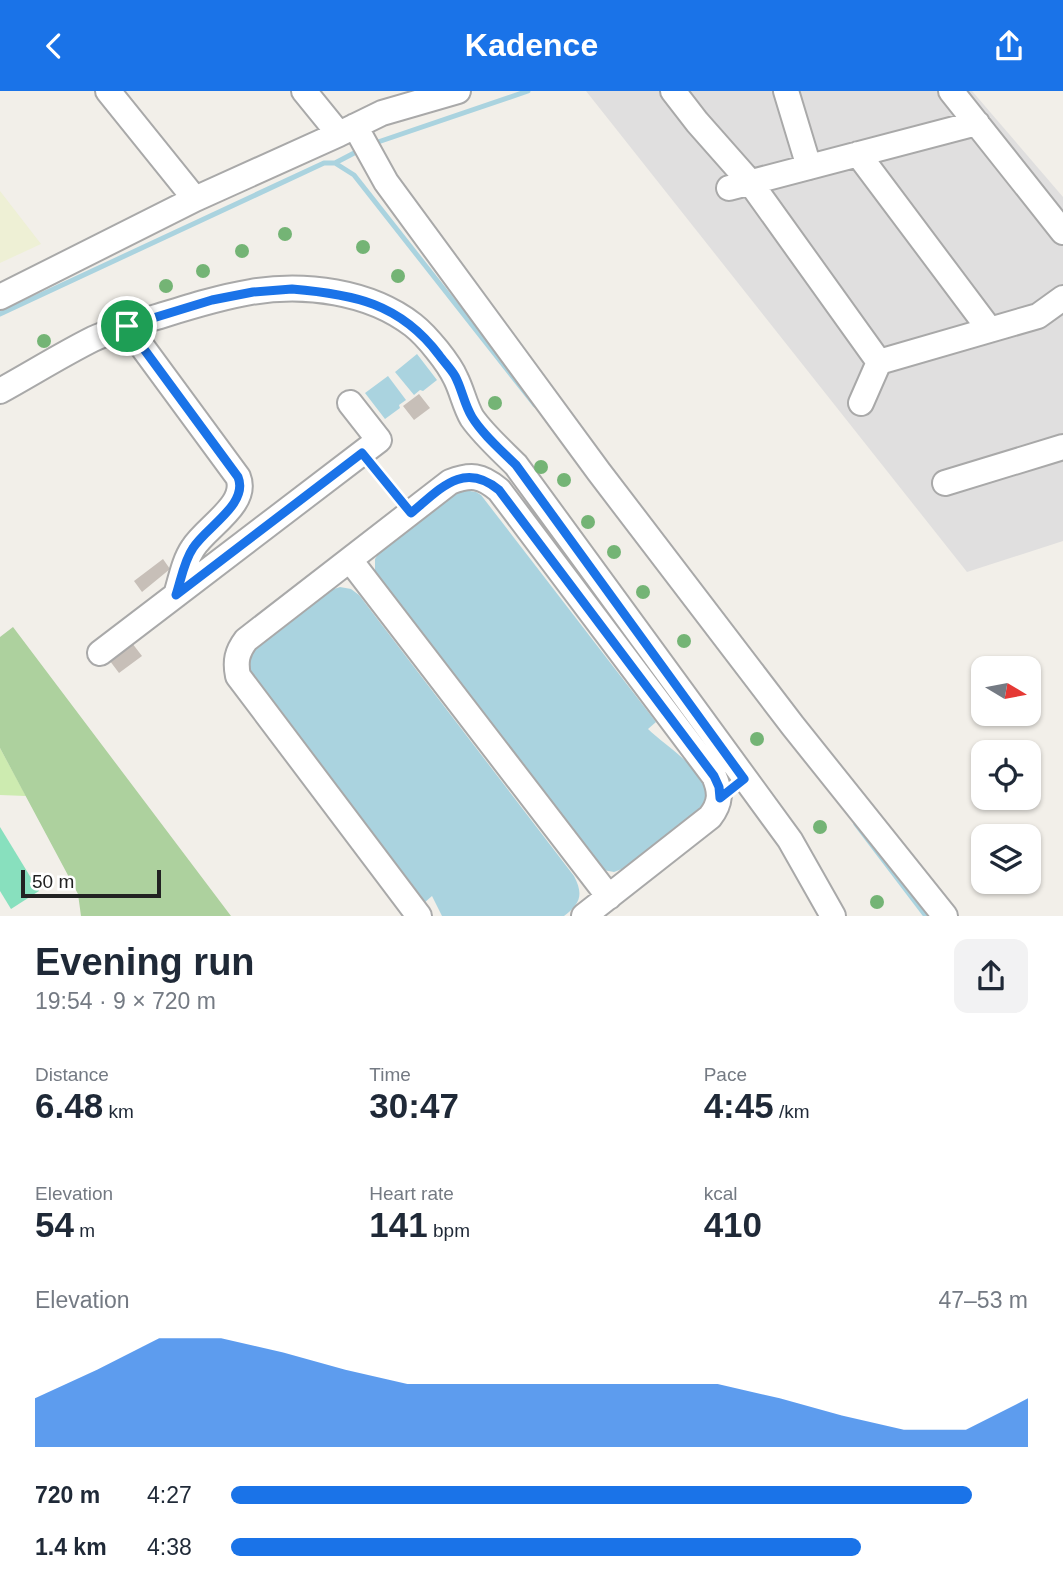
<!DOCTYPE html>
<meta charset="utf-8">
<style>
:root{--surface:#fff;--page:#f2f2f3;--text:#1f2937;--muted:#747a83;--accent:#1a73e8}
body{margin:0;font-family:Arial,sans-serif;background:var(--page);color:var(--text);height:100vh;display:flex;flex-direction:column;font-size:26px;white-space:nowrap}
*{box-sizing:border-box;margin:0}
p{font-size:23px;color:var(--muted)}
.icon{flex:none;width:38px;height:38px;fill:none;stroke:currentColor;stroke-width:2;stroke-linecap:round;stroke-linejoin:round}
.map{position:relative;height:825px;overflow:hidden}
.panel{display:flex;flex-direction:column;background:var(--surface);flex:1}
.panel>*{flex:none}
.needle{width:46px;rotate:100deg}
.fabs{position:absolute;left:971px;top:565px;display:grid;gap:14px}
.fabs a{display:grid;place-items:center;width:70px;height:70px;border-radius:14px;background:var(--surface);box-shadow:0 2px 5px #0004;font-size:35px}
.scale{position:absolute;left:21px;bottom:18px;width:140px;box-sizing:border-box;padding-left:7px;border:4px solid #222;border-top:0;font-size:19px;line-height:24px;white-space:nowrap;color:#222;-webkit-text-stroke:5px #fff;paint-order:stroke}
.pin{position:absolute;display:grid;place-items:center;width:60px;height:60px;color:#fff;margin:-30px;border:4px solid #fff;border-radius:50%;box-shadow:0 2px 7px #0007}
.round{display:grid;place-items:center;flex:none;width:74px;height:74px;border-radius:14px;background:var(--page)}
.head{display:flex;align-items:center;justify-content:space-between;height:119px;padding:0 35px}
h1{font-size:38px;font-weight:600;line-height:52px}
.figures{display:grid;grid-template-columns:repeat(3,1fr);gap:10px;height:119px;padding:7px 35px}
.figures div{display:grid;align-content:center}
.figures b{font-size:35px;font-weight:600}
.figures small{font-size:19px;font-weight:400}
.figures p{font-size:19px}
.chart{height:196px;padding:14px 35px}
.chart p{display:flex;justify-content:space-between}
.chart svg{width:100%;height:126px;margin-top:7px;fill:var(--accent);opacity:.7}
ul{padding:0 35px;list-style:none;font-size:23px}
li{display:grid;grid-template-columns:112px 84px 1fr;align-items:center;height:52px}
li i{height:18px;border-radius:9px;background:var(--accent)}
header{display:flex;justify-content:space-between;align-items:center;height:91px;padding:0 35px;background:var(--accent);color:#fff;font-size:32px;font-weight:600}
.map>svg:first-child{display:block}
</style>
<header><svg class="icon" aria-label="back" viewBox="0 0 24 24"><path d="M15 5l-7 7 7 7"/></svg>Kadence<svg class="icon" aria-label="share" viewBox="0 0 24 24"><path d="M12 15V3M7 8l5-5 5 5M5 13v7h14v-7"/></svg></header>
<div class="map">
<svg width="1063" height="825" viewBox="0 0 1063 825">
<rect width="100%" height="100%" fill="#f2efe9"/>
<path fill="#e0dfdf" d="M586,0H972L1063,106V450L967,481Z"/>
<path fill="#eef0d5" d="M0,100L41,153L0,172Z"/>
<path fill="#cdebb0" d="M0,657L26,705L0,704Z"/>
<path fill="#add19e" d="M13,536L231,825H81L78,803L0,657V546Z"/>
<path fill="#88e0be" d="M0,736L39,800L11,818L0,800Z"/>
<path fill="#aad3df" d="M417,263L437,289L423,300L420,299L414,304L395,281Z
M388,285L406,309L399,314L400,317L385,328L365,302Z
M464,399L476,401L481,404L656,631L648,638C664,654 709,681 707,706C707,711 703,716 699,720L627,776L614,781L603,779L375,484V468L382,457L452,403Z
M340,496L351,498L359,504L574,785C584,804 580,813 564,825H442L432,805L424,812L251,583C247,571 251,564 258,554L328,500Z"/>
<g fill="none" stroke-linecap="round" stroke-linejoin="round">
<path stroke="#aad3df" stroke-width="5" d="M378,51L528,0
M335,72L358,60
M0,223L324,72H335L354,84L535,314
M856,733L926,825"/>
</g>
<path fill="#c7bfb8" d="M419,303L430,317L414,329L403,315Z
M163,468L170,478L142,501L134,490Z
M132,552L142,565L119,582L110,570Z"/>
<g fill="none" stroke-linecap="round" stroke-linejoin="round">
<defs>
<path id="minor" d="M108,0L195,108
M304,0L339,43
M673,0L697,31L750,91L879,271
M786,0L809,76
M951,0L1063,141
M355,35L386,91L599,381L793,635L945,825
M858,63L990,239
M729,97L977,32
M0,206L195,108L339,43L382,22L458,0
M127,235L238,386C249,413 206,436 193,457C184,470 181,488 176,504
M0,300C31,283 61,264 93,248C115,238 140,231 163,224C192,215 221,206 251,201C304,192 369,200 413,234C427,245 449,272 456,288C462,300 465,315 472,327C484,344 501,359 516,374L790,749L833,825
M861,312L879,271L1038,225L1063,207
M945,392L1063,356
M350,469L609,806
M100,562L379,349L350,312
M419,825L238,585C235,570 237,561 246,549L450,391C471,383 481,384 499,399L714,685C721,701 721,712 710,726L584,825"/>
</defs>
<use href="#minor" stroke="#a9a9a9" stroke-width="28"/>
<path stroke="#fa8072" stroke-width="3.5" stroke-dasharray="3.5 3.5" stroke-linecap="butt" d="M374,377L398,407"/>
<use href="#minor" stroke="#fff" stroke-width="24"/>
</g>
<g fill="#74b475">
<circle cx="285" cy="143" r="7"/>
<circle cx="363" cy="156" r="7"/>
<circle cx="242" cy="160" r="7"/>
<circle cx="203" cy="180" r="7"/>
<circle cx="398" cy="185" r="7"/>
<circle cx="166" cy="195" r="7"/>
<circle cx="122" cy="218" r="7"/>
<circle cx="44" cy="250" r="7"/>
<circle cx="495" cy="312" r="7"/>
<circle cx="541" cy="376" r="7"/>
<circle cx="564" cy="389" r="7"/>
<circle cx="588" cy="431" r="7"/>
<circle cx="614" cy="461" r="7"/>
<circle cx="643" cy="501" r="7"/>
<circle cx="684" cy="550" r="7"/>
<circle cx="757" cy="648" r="7"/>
<circle cx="820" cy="736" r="7"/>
<circle cx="877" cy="811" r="7"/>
</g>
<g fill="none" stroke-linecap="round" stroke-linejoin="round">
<defs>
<path id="route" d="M292,198C353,203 400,212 439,264C444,271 451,278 455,285C462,298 464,313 472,326C483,344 501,359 516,374L744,688L720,707L719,696L714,685L499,399C463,369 439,399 411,422L362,362L176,504C181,489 184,470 193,457C206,436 249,413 238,386L127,235L212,209L253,201Z"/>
</defs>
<use href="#route" stroke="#fff" stroke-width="14"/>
<use href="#route" stroke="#1a73e8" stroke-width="9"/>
</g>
</svg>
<div class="fabs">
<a><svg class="needle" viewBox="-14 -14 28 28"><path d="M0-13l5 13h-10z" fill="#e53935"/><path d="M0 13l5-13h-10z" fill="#747a83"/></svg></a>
<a><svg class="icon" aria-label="locate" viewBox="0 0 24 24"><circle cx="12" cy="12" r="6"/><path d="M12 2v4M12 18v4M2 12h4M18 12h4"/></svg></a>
<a><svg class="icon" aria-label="layers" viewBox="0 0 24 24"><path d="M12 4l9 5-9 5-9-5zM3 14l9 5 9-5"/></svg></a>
</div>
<div class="scale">50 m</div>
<div class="pin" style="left:127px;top:235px;background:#1e9e55"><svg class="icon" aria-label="arrive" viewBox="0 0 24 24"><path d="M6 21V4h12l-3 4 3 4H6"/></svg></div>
</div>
<section class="panel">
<div class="head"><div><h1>Evening run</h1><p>19:54 · 9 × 720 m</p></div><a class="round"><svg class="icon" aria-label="share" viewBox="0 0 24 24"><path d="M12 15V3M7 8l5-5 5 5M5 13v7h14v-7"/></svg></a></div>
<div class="figures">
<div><p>Distance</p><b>6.48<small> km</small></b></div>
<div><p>Time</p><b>30:47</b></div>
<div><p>Pace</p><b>4:45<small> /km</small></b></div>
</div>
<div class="figures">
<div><p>Elevation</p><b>54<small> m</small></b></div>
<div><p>Heart rate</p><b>141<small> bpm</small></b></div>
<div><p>kcal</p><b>410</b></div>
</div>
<div class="chart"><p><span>Elevation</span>47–53 m</p>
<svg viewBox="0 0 160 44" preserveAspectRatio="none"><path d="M0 44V27L10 17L20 6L30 6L40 11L50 17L60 22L70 22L80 22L90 22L100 22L110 22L120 27L130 33L140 38L150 38L160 27V44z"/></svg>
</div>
<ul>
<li><b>720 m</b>4:27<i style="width:93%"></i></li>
<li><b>1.4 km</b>4:38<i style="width:79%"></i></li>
</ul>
</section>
